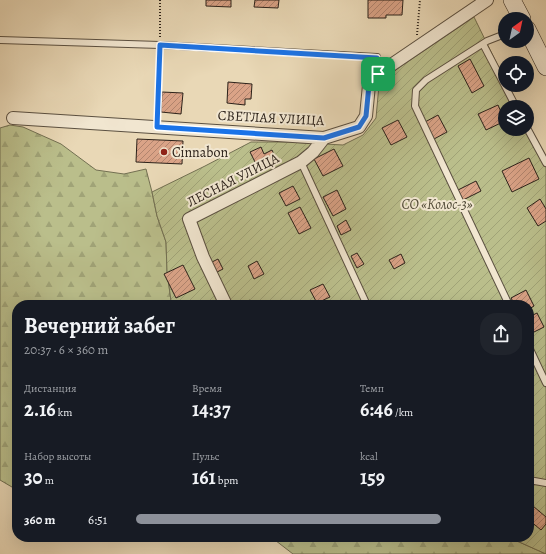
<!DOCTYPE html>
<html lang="ru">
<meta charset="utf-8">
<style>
:root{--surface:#171b24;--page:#20242c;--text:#f1f3f6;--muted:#9ea1a6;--accent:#8c9099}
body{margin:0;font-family:Alegreya,serif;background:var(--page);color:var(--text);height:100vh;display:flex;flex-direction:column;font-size:15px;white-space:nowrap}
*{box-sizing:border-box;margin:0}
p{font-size:13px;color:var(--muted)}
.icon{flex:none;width:22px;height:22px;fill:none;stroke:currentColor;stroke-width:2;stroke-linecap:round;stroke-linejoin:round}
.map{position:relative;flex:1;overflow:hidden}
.panel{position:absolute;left:12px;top:300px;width:522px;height:242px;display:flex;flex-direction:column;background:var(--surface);border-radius:16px;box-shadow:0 4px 16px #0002}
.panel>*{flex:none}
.needle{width:26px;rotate:33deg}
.tools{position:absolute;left:498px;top:12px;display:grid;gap:8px}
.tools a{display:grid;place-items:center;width:36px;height:36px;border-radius:50%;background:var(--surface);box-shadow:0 4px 16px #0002;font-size:20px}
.pin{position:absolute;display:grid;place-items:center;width:34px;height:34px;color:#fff;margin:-17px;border-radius:8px;box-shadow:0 2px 6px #0006}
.round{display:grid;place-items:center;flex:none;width:42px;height:42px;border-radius:16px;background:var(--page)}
.summary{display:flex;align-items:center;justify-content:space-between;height:68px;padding:0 12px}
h1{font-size:22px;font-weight:700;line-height:30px}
.metrics{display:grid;grid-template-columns:repeat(3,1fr);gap:6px;height:68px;padding:4px 12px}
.metrics div{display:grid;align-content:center}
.metrics b{font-size:20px;font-weight:700}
.metrics small{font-size:11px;font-weight:400}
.metrics p{font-size:11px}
ul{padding:0 12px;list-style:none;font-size:13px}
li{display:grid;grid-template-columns:64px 48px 1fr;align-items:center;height:30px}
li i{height:10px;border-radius:5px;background:var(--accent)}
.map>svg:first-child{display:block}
</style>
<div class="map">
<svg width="546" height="554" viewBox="0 0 546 554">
<defs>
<pattern id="forest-firs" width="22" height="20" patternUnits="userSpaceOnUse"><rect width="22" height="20" fill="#babe8b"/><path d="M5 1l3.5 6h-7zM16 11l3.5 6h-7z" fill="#a0a377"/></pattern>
<pattern id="garden-furrows" width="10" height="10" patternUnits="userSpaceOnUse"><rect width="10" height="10" fill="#babe8b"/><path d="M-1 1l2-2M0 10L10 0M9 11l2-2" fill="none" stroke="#a0a377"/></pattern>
<pattern id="building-hatch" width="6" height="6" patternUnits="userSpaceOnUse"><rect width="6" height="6" fill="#daa387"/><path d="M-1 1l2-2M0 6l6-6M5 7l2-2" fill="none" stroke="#b1846e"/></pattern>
</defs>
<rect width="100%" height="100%" fill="#e9d8b6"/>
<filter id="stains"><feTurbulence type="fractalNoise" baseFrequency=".005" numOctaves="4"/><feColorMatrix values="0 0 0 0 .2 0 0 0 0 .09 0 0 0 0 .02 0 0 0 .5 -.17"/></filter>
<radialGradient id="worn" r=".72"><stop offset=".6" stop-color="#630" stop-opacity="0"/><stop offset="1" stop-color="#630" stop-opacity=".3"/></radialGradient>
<path fill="url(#forest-firs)" stroke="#737052" d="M10,125L23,127L61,144L96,170L124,174L146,169L152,192L157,216L166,242L167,271L171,301L173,305H17V490L0,480V128Z
M271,537H508L546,554H293Z"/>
<path fill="url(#garden-furrows)" stroke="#737052" d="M474,17L518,107H505V129H527V125L546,163V554L508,537H529V305H173L171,301L167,271L166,242L157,216L152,192L205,166L251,142H288L343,145L363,135L376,118L379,85L397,69Z"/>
<path fill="url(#building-hatch)" stroke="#2c221a" d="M206,0H231V7L206,6Z
M255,0H279L278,8L254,7Z
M368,0H403L402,15H386V18H368Z
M470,59L484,86L472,93L458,66Z
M228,82L252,84L251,99H245V105L227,103Z
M162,92L183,93L181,114L161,112Z
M498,105L505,121L486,130L478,114Z
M438,115L447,132L434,139L425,122Z
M398,120L407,137L391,145L382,128Z
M137,139L183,141L182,164L136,162Z
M261,147L264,154L272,150L276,159L258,168L250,152Z
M334,149L343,166L323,176L314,159Z
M529,158L539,179L512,192L502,171Z
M476,181L481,191L463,200L458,190Z
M293,186L300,199L286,206L279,193Z
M337,190L346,209L333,216L323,197Z
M540,199L546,209V221L538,226L527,208Z
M300,207L311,228L299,234L288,213Z
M346,220L351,230L341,235L337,226Z
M357,253L364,264L357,268L351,256Z
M401,254L405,263L394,269L389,260Z
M218,259L223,269L215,273L210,263Z
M257,261L264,274L254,279L248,266Z
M183,265L195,289L176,298L164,274Z
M323,284L330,297L317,303L310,290Z
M526,290L534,306L529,309V305H515L511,298Z
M250,300L253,305H240Z
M537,313L544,327L530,334L529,317Z
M533,506L546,517V524L541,530L529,520V511Z"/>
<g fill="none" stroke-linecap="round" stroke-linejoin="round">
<defs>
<path id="lane" d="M505,34L487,41L426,80L416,90L415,106L509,305
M0,40L160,45L377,57L378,74
M483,44L516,107
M527,128L546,163
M301,162L367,305
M529,347L546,383
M529,480L546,483"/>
<path id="street" d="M13,118L324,138L359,127L366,116L369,85L378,74L487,0
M226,305L203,257L189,219L301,162L313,152L324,138"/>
<path id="secondary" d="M512,0L522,19
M527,29L546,67"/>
</defs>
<use href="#lane" stroke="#5b5041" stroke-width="8"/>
<use href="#street" stroke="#5b5041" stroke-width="14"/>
<use href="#secondary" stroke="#2c221a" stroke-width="18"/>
<path stroke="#2c221a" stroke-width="2" stroke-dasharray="1 2" stroke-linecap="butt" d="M160,0V38
M417,35L420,0
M158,116L160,52"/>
<use href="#lane" stroke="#f1e6d0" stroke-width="6"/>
<use href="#street" stroke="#f1e6d0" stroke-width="12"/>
<use href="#secondary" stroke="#f1e6d0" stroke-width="17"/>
</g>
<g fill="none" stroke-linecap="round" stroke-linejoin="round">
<defs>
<path id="route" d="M160,45L377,58L378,74L369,85L366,116L359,127L324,138L157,127Z"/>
</defs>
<use href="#route" stroke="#fff" stroke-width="8"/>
<use href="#route" stroke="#1a73e8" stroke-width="5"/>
</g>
<circle fill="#8f2418" stroke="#f1e6d0" stroke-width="1.5" cx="164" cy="152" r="4"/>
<g text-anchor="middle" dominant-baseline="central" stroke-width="4" stroke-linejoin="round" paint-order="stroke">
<g font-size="14" fill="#2c221a" stroke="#f1e6d0">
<text transform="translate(271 118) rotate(3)">СВЕТЛАЯ УЛИЦА</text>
<text transform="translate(233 180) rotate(-27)">ЛЕСНАЯ УЛИЦА</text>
</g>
<g font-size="14" fill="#2c221a" stroke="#f1e6d0" text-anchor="start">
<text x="172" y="152">Cinnabon</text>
</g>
<g font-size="14" font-style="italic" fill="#504936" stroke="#f1e6d0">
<text x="437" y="204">СО «Колос-3»</text>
</g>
</g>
<rect width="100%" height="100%" filter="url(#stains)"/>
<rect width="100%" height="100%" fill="url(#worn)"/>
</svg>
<div class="tools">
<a><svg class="needle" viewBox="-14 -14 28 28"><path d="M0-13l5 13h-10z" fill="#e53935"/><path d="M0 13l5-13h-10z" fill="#9ea1a6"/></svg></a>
<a><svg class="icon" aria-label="locate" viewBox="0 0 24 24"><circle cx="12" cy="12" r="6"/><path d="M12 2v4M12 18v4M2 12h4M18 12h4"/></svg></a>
<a><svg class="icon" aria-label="layers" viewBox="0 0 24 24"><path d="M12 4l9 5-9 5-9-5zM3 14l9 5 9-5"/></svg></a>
</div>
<div class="pin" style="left:378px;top:74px;background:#1e9e55"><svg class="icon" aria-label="arrive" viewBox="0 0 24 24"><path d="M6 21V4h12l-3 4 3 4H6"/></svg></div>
<section class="panel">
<div class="summary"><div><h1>Вечерний забег</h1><p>20:37 · 6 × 360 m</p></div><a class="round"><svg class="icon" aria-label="share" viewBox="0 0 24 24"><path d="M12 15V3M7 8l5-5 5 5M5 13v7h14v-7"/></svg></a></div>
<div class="metrics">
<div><p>Дистанция</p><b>2.16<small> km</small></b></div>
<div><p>Время</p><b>14:37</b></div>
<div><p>Темп</p><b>6:46<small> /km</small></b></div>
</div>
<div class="metrics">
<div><p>Набор высоты</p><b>30<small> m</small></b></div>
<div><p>Пульс</p><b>161<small> bpm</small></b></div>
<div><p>kcal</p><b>159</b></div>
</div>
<ul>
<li><b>360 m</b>6:51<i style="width:79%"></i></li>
</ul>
</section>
</div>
